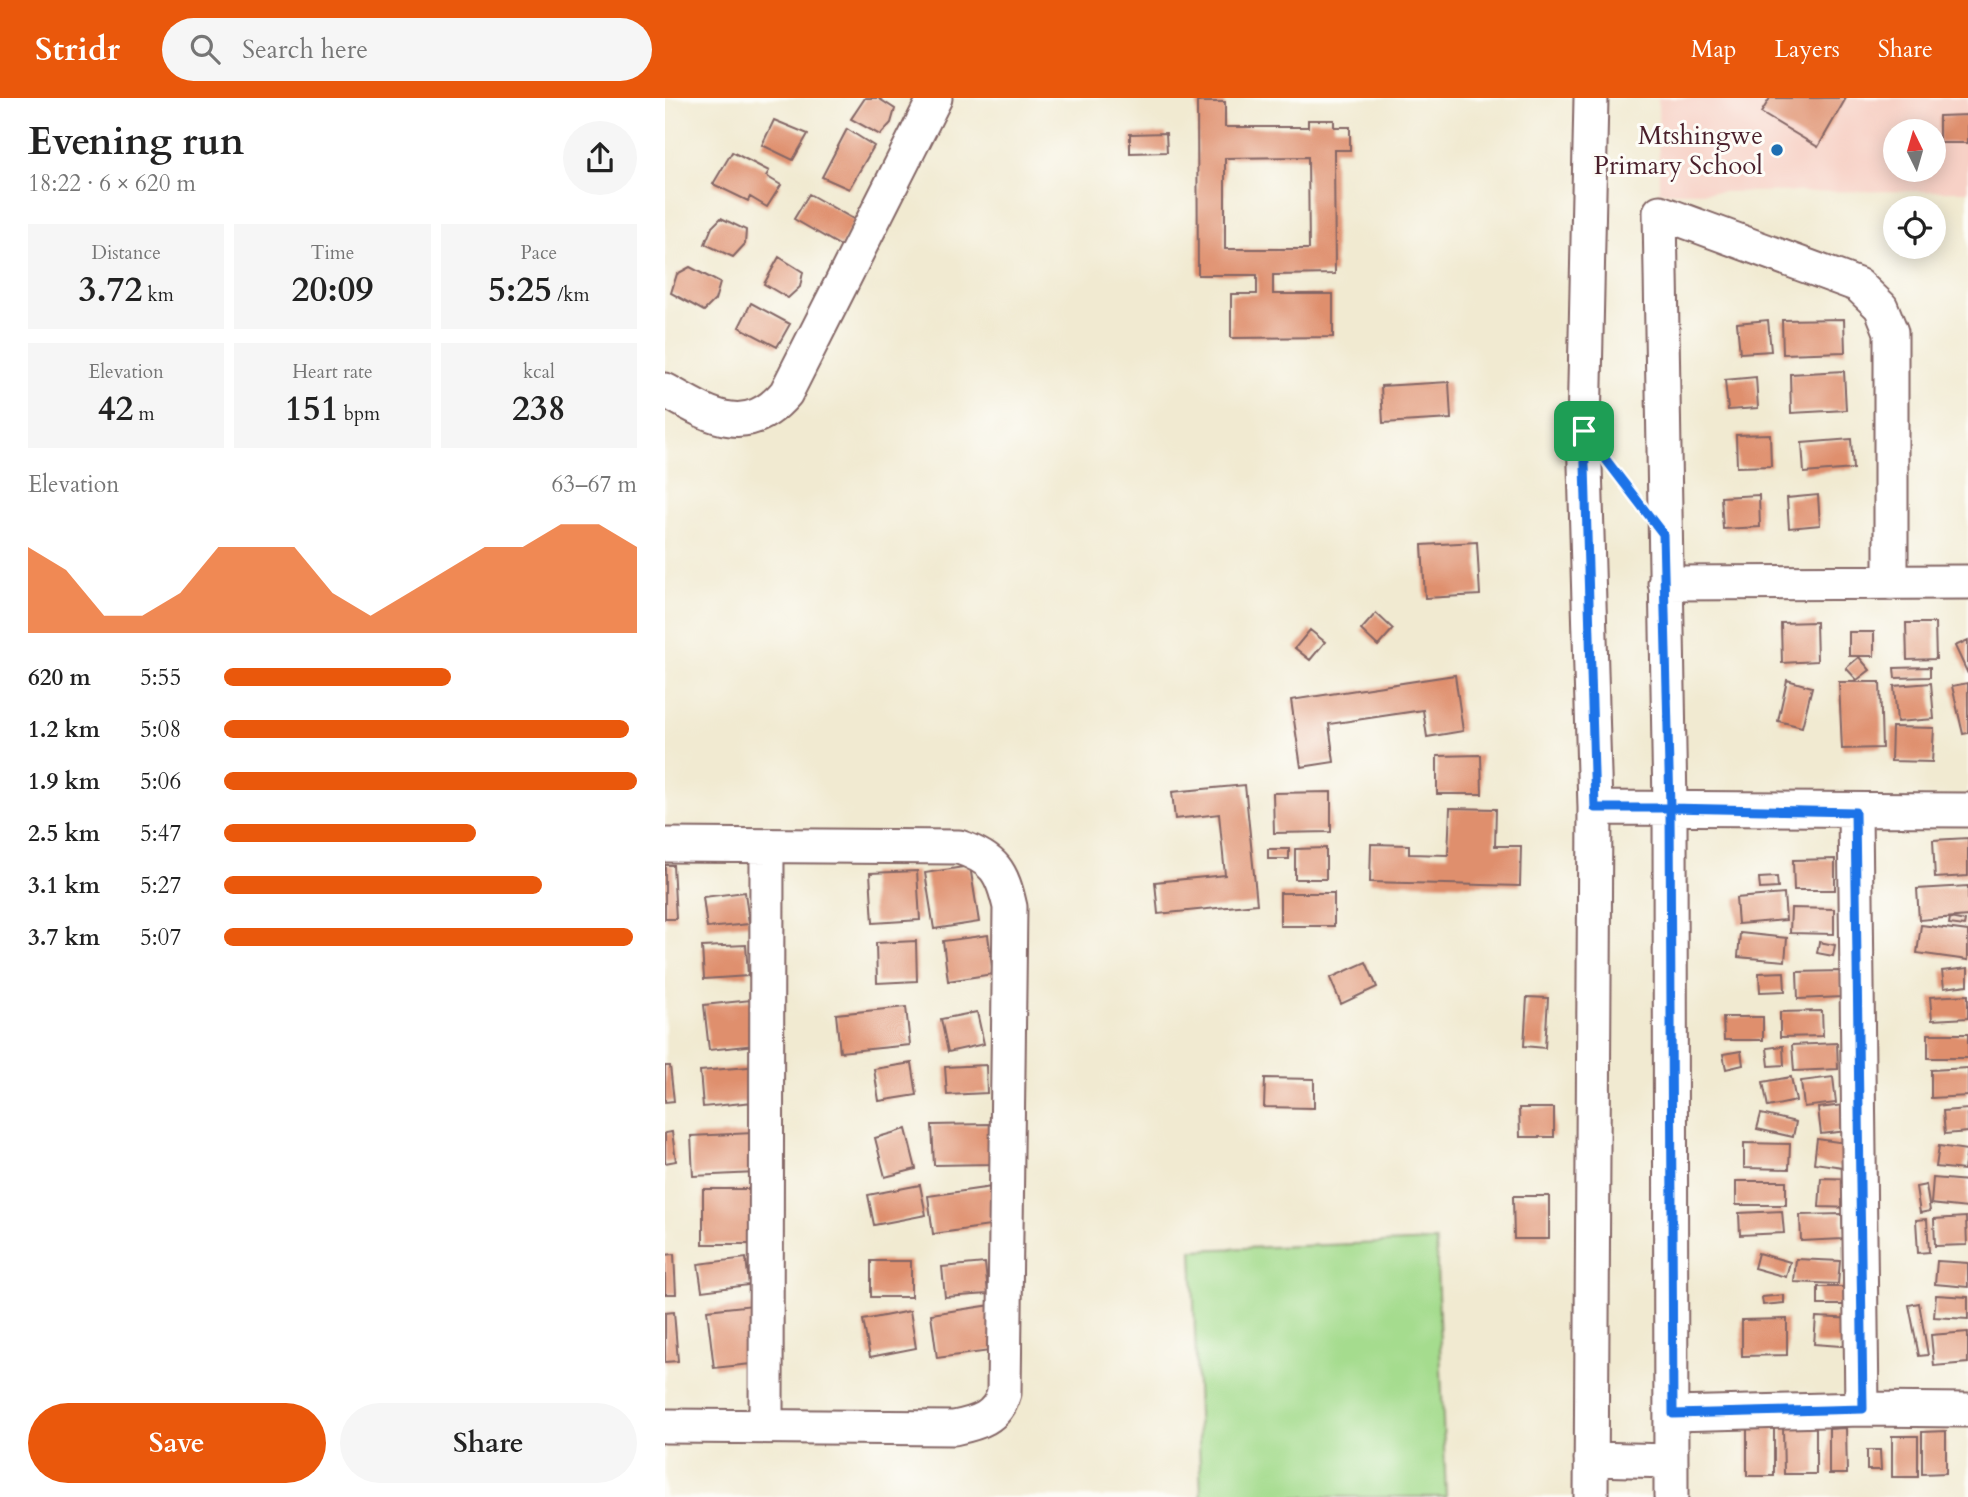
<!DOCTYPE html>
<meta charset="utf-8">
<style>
:root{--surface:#fff;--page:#f6f6f6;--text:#222;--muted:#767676;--accent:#ea580c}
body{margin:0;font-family:Cardo,serif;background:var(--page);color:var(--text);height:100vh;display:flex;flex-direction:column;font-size:26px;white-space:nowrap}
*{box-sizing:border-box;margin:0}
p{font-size:23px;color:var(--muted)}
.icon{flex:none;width:38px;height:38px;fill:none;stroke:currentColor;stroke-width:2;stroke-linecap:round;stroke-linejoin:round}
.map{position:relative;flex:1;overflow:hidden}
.side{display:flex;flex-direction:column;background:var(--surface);width:665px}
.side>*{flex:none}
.needle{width:46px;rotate:355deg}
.tools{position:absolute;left:1218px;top:21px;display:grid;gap:14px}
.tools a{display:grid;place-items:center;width:63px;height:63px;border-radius:50%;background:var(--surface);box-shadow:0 4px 18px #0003;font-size:35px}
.pin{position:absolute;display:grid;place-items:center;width:60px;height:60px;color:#fff;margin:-30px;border-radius:14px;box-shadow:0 4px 10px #0006}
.round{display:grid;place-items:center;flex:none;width:74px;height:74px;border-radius:37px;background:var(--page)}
.head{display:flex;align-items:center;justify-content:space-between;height:119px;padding:0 28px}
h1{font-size:38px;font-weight:600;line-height:52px}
.figures{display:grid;grid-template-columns:repeat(3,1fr);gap:10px;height:119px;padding:7px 28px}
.figures div{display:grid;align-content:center;border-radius:0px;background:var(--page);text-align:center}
.figures b{font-size:35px;font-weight:600}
.figures small{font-size:19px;font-weight:400}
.figures p{font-size:19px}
.chart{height:196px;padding:14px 28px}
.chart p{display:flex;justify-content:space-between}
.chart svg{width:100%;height:126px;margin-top:7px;fill:var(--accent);opacity:.7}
.action{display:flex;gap:14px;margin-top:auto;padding:14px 28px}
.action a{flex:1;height:80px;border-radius:42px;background:var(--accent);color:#fff;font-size:28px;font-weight:600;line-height:80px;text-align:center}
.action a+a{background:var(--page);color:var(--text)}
ul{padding:0 28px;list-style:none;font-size:23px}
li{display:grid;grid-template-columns:112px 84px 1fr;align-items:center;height:52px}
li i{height:18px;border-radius:9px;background:var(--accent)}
header{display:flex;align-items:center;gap:42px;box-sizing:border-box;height:98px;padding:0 35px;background:var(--accent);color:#fff}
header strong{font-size:33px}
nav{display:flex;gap:38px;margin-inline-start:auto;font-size:24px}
.search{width:490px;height:63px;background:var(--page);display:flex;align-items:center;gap:18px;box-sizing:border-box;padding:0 24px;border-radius:38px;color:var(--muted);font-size:26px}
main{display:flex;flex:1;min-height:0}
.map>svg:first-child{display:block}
</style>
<header>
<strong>Stridr</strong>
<div class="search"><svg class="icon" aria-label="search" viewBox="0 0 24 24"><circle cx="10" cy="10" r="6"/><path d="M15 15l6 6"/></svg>Search here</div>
<nav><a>Map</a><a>Layers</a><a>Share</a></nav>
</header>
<main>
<section class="side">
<div class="head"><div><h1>Evening run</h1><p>18:22 · 6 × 620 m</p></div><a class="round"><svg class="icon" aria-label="share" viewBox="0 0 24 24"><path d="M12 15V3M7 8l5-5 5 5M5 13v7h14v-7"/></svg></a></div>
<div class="figures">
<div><p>Distance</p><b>3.72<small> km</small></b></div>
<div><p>Time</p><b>20:09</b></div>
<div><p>Pace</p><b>5:25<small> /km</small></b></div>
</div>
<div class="figures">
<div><p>Elevation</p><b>42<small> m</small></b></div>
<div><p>Heart rate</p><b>151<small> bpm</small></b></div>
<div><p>kcal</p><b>238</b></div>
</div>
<div class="chart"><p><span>Elevation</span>63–67 m</p>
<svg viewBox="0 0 160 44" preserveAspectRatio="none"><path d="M0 44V14L10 22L20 38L30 38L40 30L50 14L60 14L70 14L80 30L90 38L100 30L110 22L120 14L130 14L140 6L150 6L160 14V44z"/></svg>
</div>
<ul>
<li><b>620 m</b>5:55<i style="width:55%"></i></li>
<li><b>1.2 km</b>5:08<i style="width:98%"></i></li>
<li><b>1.9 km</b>5:06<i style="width:100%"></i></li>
<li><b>2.5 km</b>5:47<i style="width:61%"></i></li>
<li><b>3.1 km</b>5:27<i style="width:77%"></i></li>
<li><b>3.7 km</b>5:07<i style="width:99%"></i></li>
</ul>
<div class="action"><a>Save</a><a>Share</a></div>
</section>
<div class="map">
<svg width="1303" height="1399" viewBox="0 0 1303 1399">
<rect width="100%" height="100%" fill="#fdfcf7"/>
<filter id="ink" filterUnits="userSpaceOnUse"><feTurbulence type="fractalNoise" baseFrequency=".0143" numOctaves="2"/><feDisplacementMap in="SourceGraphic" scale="14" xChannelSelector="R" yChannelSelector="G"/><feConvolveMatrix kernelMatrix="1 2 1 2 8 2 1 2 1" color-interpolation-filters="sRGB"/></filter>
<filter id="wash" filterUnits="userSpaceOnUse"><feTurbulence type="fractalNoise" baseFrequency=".00686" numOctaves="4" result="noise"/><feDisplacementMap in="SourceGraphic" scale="28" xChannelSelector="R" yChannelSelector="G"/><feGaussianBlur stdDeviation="1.57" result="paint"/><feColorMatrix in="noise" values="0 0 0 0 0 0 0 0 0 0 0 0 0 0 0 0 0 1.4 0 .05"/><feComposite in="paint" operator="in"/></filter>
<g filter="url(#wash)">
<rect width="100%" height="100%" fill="#f1ead1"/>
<path fill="#f7d1c6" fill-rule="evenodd" d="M993,0H1303V93L994,94ZM1230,33H1269V72H1230Z"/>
<path fill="#a5dc8e" stroke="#787e5c" stroke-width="2" d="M771,1143L781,1399H536L527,1152Z"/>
<g id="blocks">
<path fill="#df8f6d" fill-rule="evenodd" d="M200,0H213L230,11L226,25L215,37L186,21Z
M1105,0H1181L1153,49L1096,15Z
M532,4H560V29H643V22H669V29H685V52H669L670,176L608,177V196H668V239L566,240V196H592V177H533ZM643,59L644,151H560V60Z
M1303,17V45H1274V18Z
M109,22L143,36L128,62L97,47Z
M182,31L209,48L184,91L157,79Z
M501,35L502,54L465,55V36Z
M67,54L104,73L101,78L116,87L102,109L85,99L83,103L48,86Z
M144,96L190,122L176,148L129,121Z
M56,120L81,132L80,146L68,159L40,146L47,129Z
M114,159L138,174L135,189L123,200L99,186Z
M25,169L55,185L50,202L39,213L6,195L12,176Z
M86,205L125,226L112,249L74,229Z
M1179,221L1180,254L1118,256L1117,222Z
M1103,222L1106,253L1075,255L1072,225Z
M1179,273L1181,312L1126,315L1125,276Z
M1091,279L1093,310L1063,312L1060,282Z
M784,284L786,321L718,325L716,288Z
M1105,336L1106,368L1072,369L1071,337Z
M1186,341L1188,371L1139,375L1137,345Z
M1094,397L1095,429L1058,431L1056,399Z
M1153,397L1155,427L1124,430L1122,400Z
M812,444L815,497L760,500L757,447Z
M711,515L728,531L713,548L696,532Z
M1151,524L1152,563L1117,565L1116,525Z
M1241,525H1270L1271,561L1242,562Z
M645,532L660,544L645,562L630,550Z
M1184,534H1209V558H1184Z
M1303,542V576L1290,548Z
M1194,559L1205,572L1192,582L1181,570Z
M1265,569V579L1230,580L1229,570Z
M790,577L798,633L762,639L758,612L664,626L669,664L636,669L626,602Z
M1122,582L1147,589L1137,629L1113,623Z
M1174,584H1215L1217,650L1177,651Z
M1266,585L1269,621L1232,624L1229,588Z
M1303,585V635L1298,636L1287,588Z
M1227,629L1269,630L1267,664L1226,663Z
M816,657L817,696H772V658Z
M580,687L592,806L493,816L490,784L560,777L554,716L510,721L507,694Z
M666,694V734L609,735L608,695Z
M785,710L831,711L830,748H856L855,788L705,784L706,746L744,747V756L783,757Z
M1303,740V778L1270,780L1268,742Z
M661,750V781H630V751Z
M603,751H624V761H603Z
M1170,761V792H1129L1128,762Z
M0,767H8L11,821H0Z
M305,768L314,824L269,831L260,775Z
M252,773L255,822L208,825L205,775Z
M1112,779L1113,790L1095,791L1094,780Z
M1303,788V818L1254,822L1252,791Z
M80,794L84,826L42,830L38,799Z
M615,795H669V828H615Z
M1119,796L1121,822L1073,826L1071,800Z
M1126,810L1169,811V836L1125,835Z
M1285,820L1300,823L1299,828L1284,826Z
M1256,827L1303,833V862L1252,855Z
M1075,835L1122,840L1120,863L1073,859Z
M323,837L328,876L283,883L278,843Z
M251,843L252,883L212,885L211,845Z
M1154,844L1170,847L1168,858L1152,855Z
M81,847L83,878L39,881L37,849Z
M701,864L712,889L676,906L665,880Z
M1303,870V887L1279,890L1277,873Z
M1176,873L1177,899L1133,901L1132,874Z
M1119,874L1120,893L1095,894L1094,875Z
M1303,897V920L1267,922L1265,899Z
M862,899L883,900L880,950L859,948Z
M86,902L90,947L44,952L39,907Z
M241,909L245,947L175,954L171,916Z
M1157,913L1158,938L1115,939V914Z
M312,914L319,946L283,954L276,921Z
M1058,919H1098V942H1059Z
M1263,936H1303V960H1263Z
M1172,945L1173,971L1129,973L1127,947Z
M1118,948L1119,967L1104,968L1102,950Z
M1076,953L1078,967L1061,971L1058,956Z
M247,965L252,997L214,1003L209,971Z
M321,967L322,995L282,997L280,969Z
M0,968H5L9,1003L0,1004Z
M95,968L98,1003L38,1009L35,973Z
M1303,970V998L1266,1000V972Z
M1126,979L1131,1003L1103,1009L1098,984Z
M1168,979L1171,1005L1139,1009L1136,983Z
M600,980L649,981V1010L599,1009Z
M1188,1006L1191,1032L1156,1036L1153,1010Z
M854,1010H889V1039H855Z
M1303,1011V1034L1280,1036L1278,1013Z
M1096,1016L1131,1024L1128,1039L1092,1031Z
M325,1026L327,1066L269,1067L267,1027Z
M241,1031L251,1071L220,1079L210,1040Z
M7,1034L11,1063L0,1065V1035Z
M88,1035L91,1075L28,1078L26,1038Z
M1152,1041L1188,1046L1185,1070L1149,1065Z
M1079,1045L1125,1046L1124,1071L1079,1070Z
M1274,1048L1302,1052L1299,1072L1271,1069Z
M1156,1080L1193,1081L1192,1110L1154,1109Z
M1268,1080L1303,1083L1302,1110L1266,1106Z
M1071,1083H1121V1107H1071Z
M255,1087L261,1117L209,1127L203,1097Z
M1261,1087L1265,1113L1255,1115L1251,1089Z
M327,1089L332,1127L268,1136L263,1098Z
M38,1091H94V1146H38Z
M848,1098H884V1141H849Z
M1117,1113L1119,1135L1075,1137L1074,1115Z
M1177,1116L1178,1141L1136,1143L1135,1117Z
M1301,1119L1302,1147L1270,1148L1269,1121Z
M1262,1121L1264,1154L1253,1155L1251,1122Z
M1093,1155L1125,1164L1121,1179L1089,1170Z
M9,1156L11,1196H0V1157Z
M81,1160L84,1187L37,1193L33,1166Z
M1131,1161L1175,1163L1173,1186L1129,1184Z
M206,1163H246V1199H206Z
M1272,1163L1303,1165V1189L1270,1186Z
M320,1165L323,1196L280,1199L277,1169Z
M1153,1189H1188V1207H1153Z
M1119,1197V1205L1098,1207L1097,1199Z
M1271,1197L1303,1199V1221L1269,1219Z
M1254,1205L1263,1257L1254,1258L1244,1207Z
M88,1207L95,1265L49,1270L42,1212Z
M327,1207L333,1252L272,1260L266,1216Z
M245,1213L251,1250L205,1259L198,1222Z
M9,1214L13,1263L0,1264V1215Z
M1151,1219L1191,1221L1189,1249L1149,1246Z
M1122,1221V1257L1077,1258V1222Z
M1303,1234V1265L1269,1268L1266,1237Z
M1109,1322V1378H1082V1323Z
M1118,1328H1151V1376H1119Z
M1181,1330L1182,1376H1164V1331Z
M1281,1333V1375L1257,1376V1334Z
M1227,1338H1253V1379H1227Z
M1202,1352H1215L1216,1372H1202Z"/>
</g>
</g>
<g filter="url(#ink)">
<use href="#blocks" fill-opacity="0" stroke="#846665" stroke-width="2"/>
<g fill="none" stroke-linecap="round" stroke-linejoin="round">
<defs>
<path id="minor" d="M926,0L919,333L930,710L926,1399
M0,292C44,317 81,342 121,295L270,0
M1000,485L1303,484
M930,710L1303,712
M1190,714L1197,1311
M0,747L294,749C330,761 337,774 345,809L339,1295C332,1320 313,1325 289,1330L0,1328
M1008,1316L1197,1311L1303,1312
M101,1328L102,748
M926,1361L1006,1363
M1006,1399L1005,710L995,114L1193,187L1216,209L1226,234V485"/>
</defs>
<use href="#minor" stroke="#846665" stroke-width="37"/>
<path stroke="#846665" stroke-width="4.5" stroke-dasharray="5 5" stroke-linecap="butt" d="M950,373L970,399"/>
<use href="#minor" stroke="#fff" stroke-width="33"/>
</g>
</g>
<g fill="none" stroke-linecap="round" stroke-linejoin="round" filter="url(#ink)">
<defs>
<path id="route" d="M919,333L930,710H1005L1008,1316L1198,1311L1190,714L1005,710L998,436L919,333"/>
</defs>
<use href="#route" stroke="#fff" stroke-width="14"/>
<use href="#route" stroke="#1a73e8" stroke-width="9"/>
</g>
<circle fill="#1f6fb2" stroke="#fdfcf7" stroke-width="2.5" cx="1112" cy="52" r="7"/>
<g text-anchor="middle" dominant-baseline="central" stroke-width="6" stroke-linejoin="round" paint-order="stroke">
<g font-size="26" fill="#4a1f2b" stroke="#fdfcf7" text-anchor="end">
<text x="1098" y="37">Mtshingwe<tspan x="1098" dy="30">Primary School</tspan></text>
</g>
</g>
</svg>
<div class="tools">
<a><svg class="needle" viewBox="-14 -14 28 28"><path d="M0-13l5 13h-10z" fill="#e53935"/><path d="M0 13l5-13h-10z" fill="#767676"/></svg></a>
<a><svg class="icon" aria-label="locate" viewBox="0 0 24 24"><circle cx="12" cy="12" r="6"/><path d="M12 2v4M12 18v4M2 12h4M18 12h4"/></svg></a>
</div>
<div class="pin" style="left:919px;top:333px;background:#1e9e55"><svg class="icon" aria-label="arrive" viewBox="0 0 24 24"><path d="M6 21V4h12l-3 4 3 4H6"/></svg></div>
</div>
</main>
